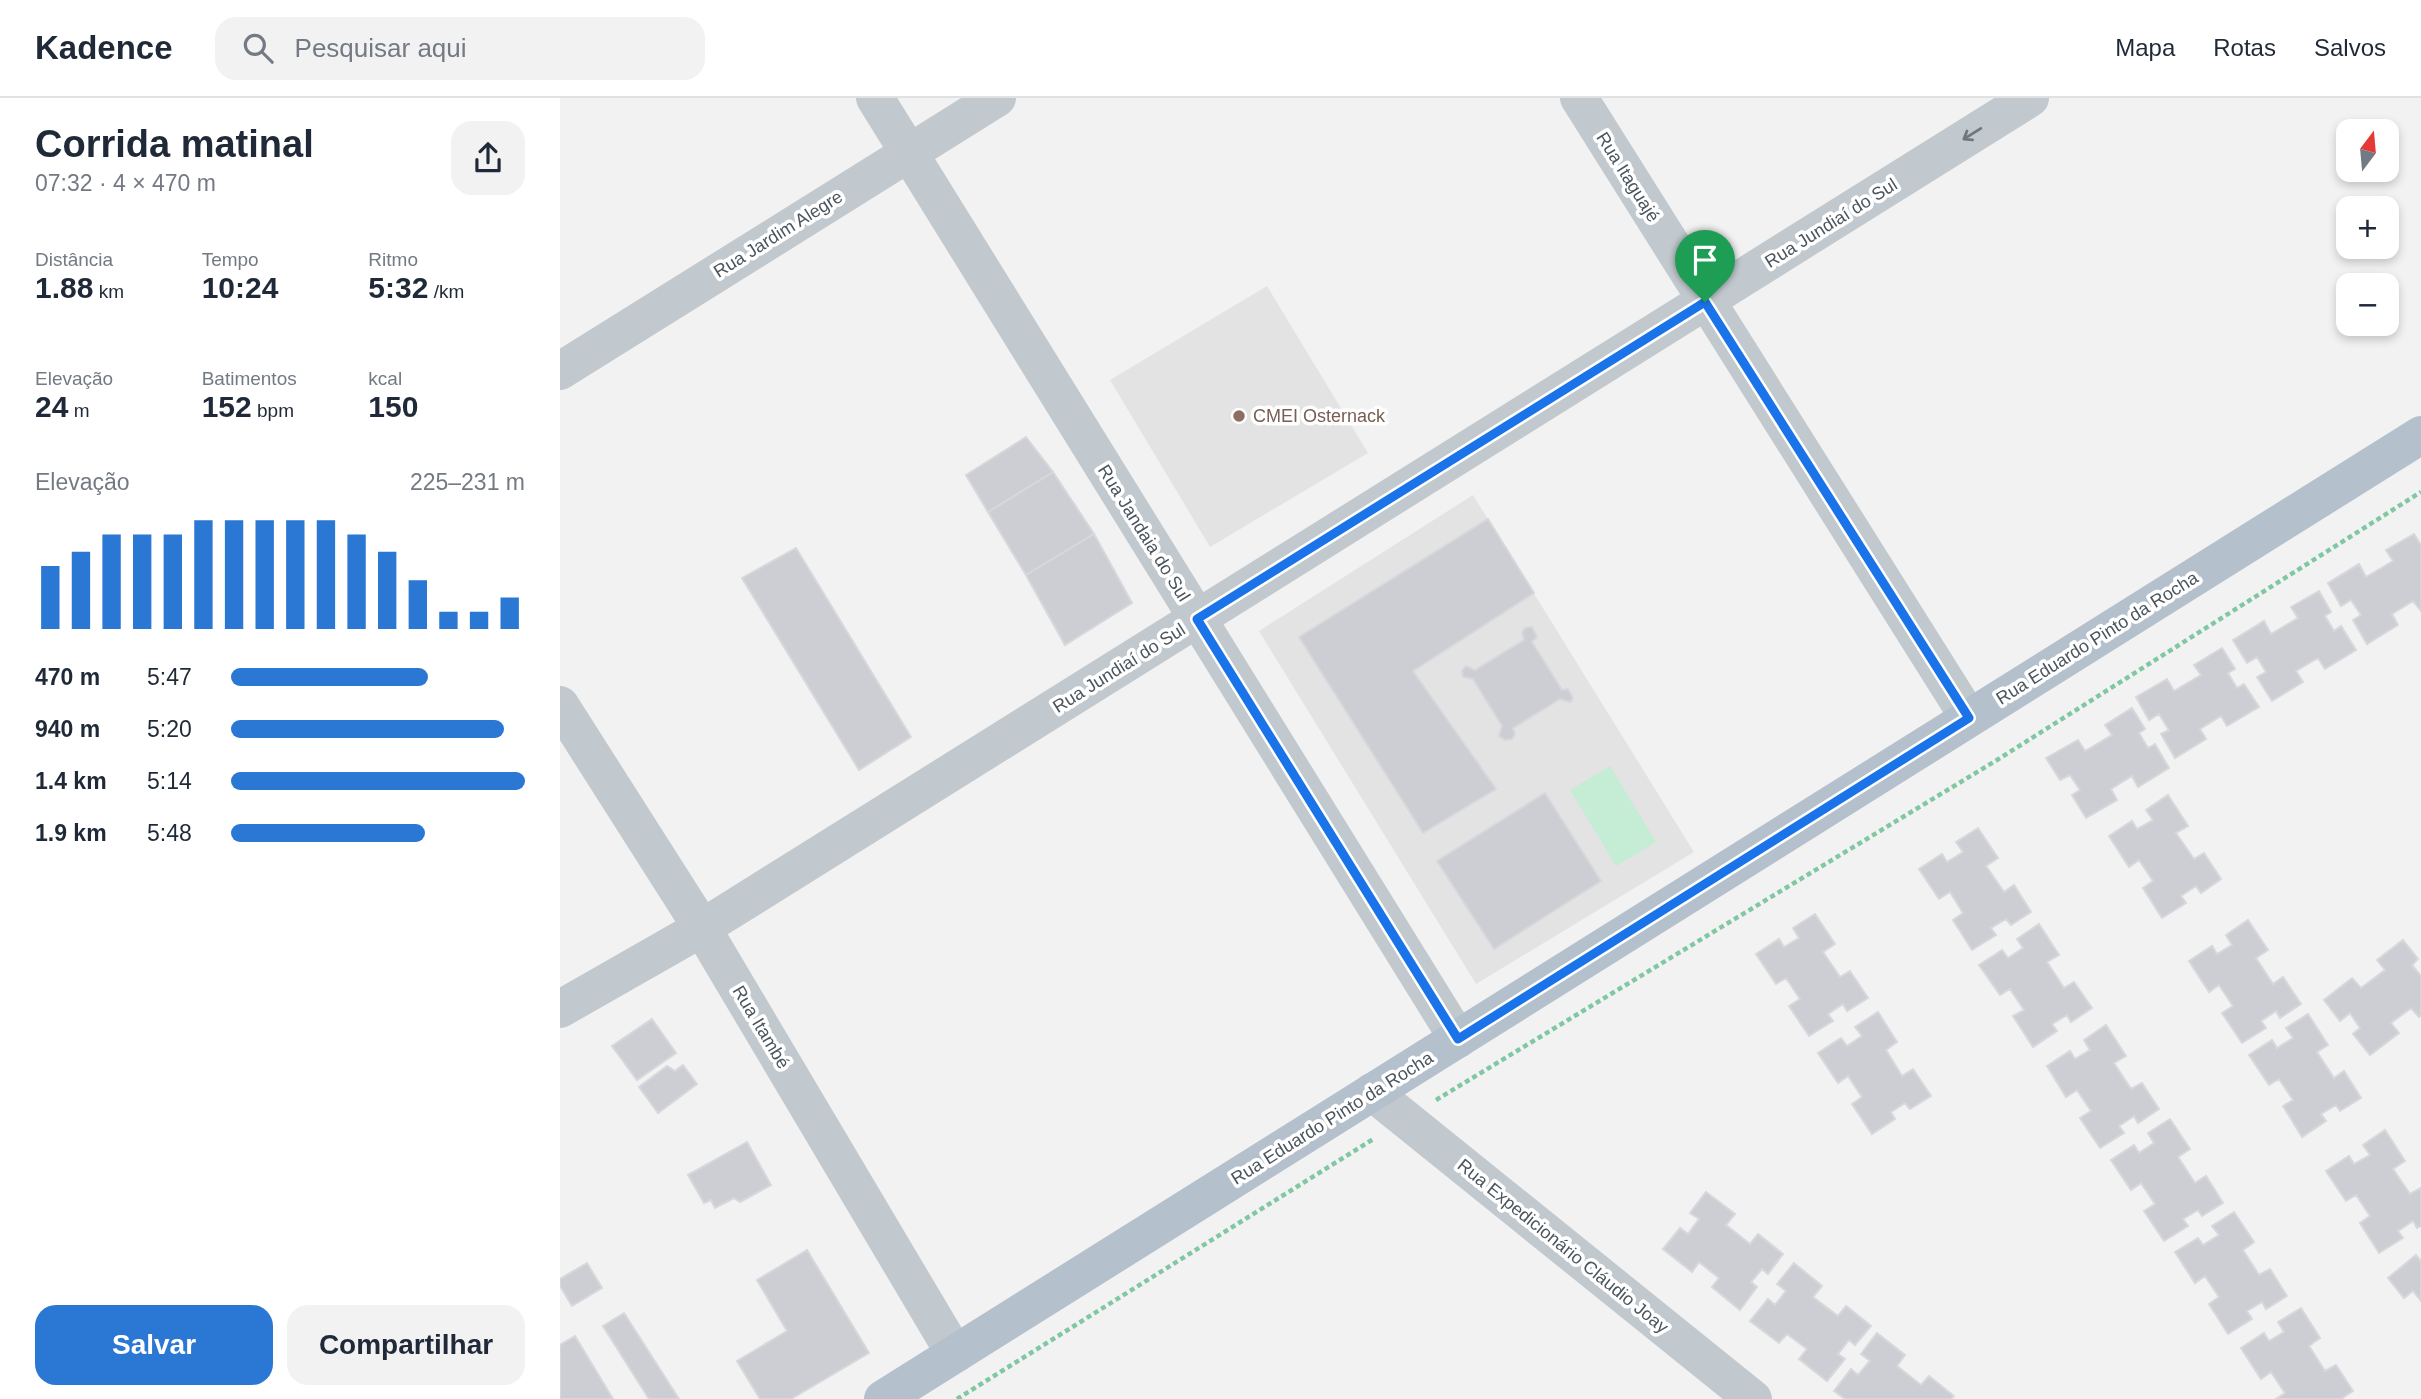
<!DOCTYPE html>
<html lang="pt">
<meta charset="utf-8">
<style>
:root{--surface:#fff;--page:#f2f2f3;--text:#1f2937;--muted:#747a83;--line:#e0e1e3;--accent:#2b77d4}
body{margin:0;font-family:Helvetica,sans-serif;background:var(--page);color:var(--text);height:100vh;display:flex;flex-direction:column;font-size:26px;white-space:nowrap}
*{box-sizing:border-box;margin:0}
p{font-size:23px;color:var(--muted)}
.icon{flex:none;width:38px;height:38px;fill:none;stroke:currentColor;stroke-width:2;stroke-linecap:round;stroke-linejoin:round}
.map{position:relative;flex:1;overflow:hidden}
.sheet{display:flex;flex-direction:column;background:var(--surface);width:560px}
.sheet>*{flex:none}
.needle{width:46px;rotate:16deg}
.tools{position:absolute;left:1776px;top:21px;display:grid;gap:14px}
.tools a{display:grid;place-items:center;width:63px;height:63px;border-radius:14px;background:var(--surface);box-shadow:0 4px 10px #0003;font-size:35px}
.pin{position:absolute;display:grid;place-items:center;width:60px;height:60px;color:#fff;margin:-72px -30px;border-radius:50% 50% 50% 0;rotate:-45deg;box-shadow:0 0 7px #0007}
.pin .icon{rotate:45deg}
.round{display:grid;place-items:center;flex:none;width:74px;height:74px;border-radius:21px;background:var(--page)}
.head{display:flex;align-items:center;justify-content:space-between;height:119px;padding:0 35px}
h1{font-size:38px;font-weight:700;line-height:52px}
.metrics{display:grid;grid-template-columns:repeat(3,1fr);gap:10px;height:119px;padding:7px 35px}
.metrics div{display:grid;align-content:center}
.metrics b{font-size:30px;font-weight:700}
.metrics small{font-size:19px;font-weight:400}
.metrics p{font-size:19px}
.chart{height:196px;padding:14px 35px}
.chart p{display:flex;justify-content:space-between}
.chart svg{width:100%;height:126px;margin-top:7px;stroke:var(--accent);stroke-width:6}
.cta{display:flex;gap:14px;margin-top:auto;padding:14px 35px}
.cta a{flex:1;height:80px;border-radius:21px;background:var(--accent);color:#fff;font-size:28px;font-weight:700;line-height:80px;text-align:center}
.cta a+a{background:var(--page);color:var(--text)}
ul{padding:0 35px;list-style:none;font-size:23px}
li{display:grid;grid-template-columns:112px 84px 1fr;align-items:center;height:52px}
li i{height:18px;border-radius:9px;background:var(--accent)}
header{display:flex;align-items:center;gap:42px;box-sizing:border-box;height:98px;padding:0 35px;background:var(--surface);border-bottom:2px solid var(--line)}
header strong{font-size:33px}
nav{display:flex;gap:38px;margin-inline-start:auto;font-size:24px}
.search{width:490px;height:63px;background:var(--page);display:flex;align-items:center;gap:18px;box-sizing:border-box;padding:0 24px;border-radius:21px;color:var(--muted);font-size:26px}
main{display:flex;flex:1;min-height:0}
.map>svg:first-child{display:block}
</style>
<header>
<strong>Kadence</strong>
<div class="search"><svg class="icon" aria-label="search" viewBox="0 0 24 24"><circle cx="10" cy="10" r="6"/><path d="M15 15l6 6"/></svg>Pesquisar aqui</div>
<nav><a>Mapa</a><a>Rotas</a><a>Salvos</a></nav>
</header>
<main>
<section class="sheet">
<div class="head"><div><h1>Corrida matinal</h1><p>07:32 · 4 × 470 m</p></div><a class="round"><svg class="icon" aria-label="share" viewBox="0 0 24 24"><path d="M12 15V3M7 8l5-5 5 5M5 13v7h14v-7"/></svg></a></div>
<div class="metrics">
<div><p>Distância</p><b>1.88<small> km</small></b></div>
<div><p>Tempo</p><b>10:24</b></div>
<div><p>Ritmo</p><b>5:32<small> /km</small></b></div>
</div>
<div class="metrics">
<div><p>Elevação</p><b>24<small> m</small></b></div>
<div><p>Batimentos</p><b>152<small> bpm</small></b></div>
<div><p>kcal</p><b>150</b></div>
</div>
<div class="chart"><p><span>Elevação</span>225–231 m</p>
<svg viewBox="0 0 160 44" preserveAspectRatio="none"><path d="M5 44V22M15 44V17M25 44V11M35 44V11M45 44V11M55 44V6M65 44V6M75 44V6M85 44V6M95 44V6M105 44V11M115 44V17M125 44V27M135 44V38M145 44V38M155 44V33"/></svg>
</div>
<ul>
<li><b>470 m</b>5:47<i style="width:67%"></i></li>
<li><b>940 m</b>5:20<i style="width:93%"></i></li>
<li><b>1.4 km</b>5:14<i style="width:100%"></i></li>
<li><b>1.9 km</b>5:48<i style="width:66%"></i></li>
</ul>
<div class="cta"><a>Salvar</a><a>Compartilhar</a></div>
</section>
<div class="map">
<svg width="1861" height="1301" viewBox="0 0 1861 1301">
<rect width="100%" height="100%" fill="#f3f2f2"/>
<path fill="#e4e3e3" d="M707,188L808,355L650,449L550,282Z
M913,397L1134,754L916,886L699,533Z"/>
<path fill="#c5ecd4" d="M1050,668L1096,744L1056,768L1010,692Z"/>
<path fill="#ccced3" stroke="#d6d8dc" stroke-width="2" d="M466,339L493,374L428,414L406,377Z
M493,374L534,436L466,477L428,414Z
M928,421L974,495L853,573L936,691L863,735L739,539Z
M534,436L572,505L505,547L466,477Z
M1854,436L1861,447V513L1853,503L1832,516L1838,527L1807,546L1793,522L1801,517L1791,502L1781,508L1768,485L1799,466L1806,479L1833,463L1826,452Z
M236,450L351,639L299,672L182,480Z
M1759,493L1771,514L1765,518L1774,533L1781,528L1796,552L1765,571L1758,560L1736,573L1743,584L1712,603L1697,579L1706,574L1697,559L1687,565L1673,542L1704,523L1711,536L1738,520L1731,509Z
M972,529L977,539L972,544L1002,592L1008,591L1013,600L1010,604L1000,601L953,630L955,636L952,641L945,642L939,638L942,628L913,581L903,579L902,573L906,568L915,572L964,542L962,535L965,530Z
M1662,550L1675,571L1668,575L1677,590L1684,586L1699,609L1667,628L1661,618L1640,631L1646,641L1615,660L1601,636L1609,632L1599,616L1589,622L1576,599L1607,581L1614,593L1641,577L1634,567Z
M1572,610L1585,631L1579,635L1588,650L1595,646L1609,670L1578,689L1572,678L1551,691L1557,702L1526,720L1512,697L1520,692L1510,677L1500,682L1486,660L1518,642L1525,653L1552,637L1545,627Z
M985,695L1041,783L934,851L877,763Z
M1608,697L1628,728L1616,735L1634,761L1644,755L1661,781L1641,795L1636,788L1621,798L1626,805L1602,820L1583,790L1593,783L1579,762L1569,769L1549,738L1572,723L1577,731L1593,722L1586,712Z
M1418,730L1438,760L1426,768L1444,794L1454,787L1471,814L1451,827L1446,821L1431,830L1436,837L1412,852L1393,822L1403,815L1390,794L1379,801L1359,771L1382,756L1387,764L1403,754L1396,744Z
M1255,816L1275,846L1263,854L1280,879L1290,873L1308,900L1287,913L1283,906L1268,916L1273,923L1249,938L1229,908L1240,901L1226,880L1216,886L1196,856L1219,841L1224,849L1239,840L1233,830Z
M1688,822L1708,852L1696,860L1713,886L1723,879L1741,906L1720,920L1716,913L1701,923L1706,930L1682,945L1662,915L1673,908L1659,887L1649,894L1629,863L1652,848L1657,856L1672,847L1666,837Z
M1479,826L1499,857L1487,864L1504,890L1514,884L1532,910L1511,924L1507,917L1492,926L1497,933L1473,949L1453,918L1464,912L1450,891L1440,897L1419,867L1442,852L1448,860L1463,850L1457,841Z
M1843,842L1858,861L1852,867L1861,878V917L1859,919L1851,910L1831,925L1839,935L1810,957L1793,936L1800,930L1790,915L1780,923L1764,902L1792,880L1801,890L1825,872L1817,862Z
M1318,914L1337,944L1326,952L1342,978L1353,971L1371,998L1350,1011L1345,1005L1331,1014L1335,1021L1312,1036L1292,1006L1302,999L1288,978L1278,985L1258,955L1281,940L1287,948L1302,938L1295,929Z
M1748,916L1768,947L1757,954L1774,980L1784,973L1801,1000L1780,1013L1776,1007L1761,1016L1766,1023L1742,1039L1723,1008L1733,1002L1719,981L1709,987L1689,957L1712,942L1717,950L1733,940L1726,930Z
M92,921L116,955L77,982L52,948Z
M1546,927L1566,958L1554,965L1571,991L1582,985L1599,1011L1578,1025L1574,1018L1559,1028L1564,1035L1540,1050L1520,1020L1531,1013L1517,992L1506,999L1487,968L1510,953L1515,961L1530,952L1524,942Z
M123,967L137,986L98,1015L79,989L107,968L115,973Z
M1610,1021L1630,1051L1618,1059L1635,1085L1646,1078L1663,1105L1642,1118L1638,1112L1623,1121L1628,1128L1604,1143L1584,1113L1595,1106L1581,1085L1571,1092L1551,1062L1574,1047L1579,1055L1594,1045L1588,1035Z
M1825,1032L1845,1063L1833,1071L1850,1096L1861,1090V1128L1857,1130L1853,1123L1838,1133L1843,1140L1819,1155L1800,1125L1810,1118L1796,1097L1786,1103L1766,1073L1789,1058L1794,1066L1810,1057L1803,1047Z
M187,1044L211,1087L180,1104L174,1100L155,1110L151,1102L144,1105L128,1077Z
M1146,1094L1175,1116L1166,1127L1190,1146L1198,1136L1223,1156L1208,1176L1202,1171L1191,1184L1197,1189L1180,1212L1152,1189L1159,1180L1139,1164L1132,1174L1103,1151L1120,1130L1128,1136L1139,1121L1130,1115Z
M1674,1114L1694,1144L1683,1152L1699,1177L1710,1171L1727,1198L1706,1211L1702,1204L1687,1213L1692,1221L1668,1236L1649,1206L1659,1199L1645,1178L1635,1185L1615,1154L1638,1140L1643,1147L1659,1137L1652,1128Z
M247,1152L309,1255L231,1301H200L177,1263L227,1233L197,1182Z
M1856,1157L1861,1163V1203L1853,1193L1844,1200L1828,1180Z
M27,1165L42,1190L12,1208L0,1188V1181Z
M1234,1165L1262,1188L1253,1199L1278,1218L1286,1208L1311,1228L1295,1247L1289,1242L1278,1256L1285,1261L1267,1283L1239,1261L1247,1251L1227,1236L1219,1245L1190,1223L1208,1201L1215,1207L1226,1193L1217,1186Z
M1741,1210L1760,1240L1749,1248L1765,1273L1776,1267L1793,1293L1781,1301H1716L1725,1295L1711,1274L1701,1281L1681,1250L1704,1235L1709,1243L1724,1234L1718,1224Z
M64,1215L119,1301H89L43,1228Z
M1317,1235L1345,1257L1337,1268L1361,1287L1369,1278L1394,1298L1391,1301H1285L1274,1293L1291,1271L1298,1277L1310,1263L1301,1256Z
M15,1238L53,1301H0V1247Z"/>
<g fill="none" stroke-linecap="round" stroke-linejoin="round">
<path stroke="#80c7a3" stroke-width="4.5" stroke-dasharray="5 3.5" stroke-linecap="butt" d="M876,1002L1437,662L1861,394
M397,1301L815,1040"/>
<path stroke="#c1c9ce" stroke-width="38" d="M315,0L898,941
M1019,0L1409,620
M0,273L437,0
M0,607L142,830L395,1256
M0,911L142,830L1470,0
M812,994L1193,1301"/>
<path stroke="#b4c1cd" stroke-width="38" d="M323,1301L1861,337"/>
</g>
<defs><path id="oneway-shaft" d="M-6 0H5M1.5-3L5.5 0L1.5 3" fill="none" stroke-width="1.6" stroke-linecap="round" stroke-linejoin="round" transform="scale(1.75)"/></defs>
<use stroke="#6e787f" href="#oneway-shaft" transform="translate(1412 36) rotate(148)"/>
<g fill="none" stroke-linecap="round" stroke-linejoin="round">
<defs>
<path id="route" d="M1145,204L1409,620L898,941L637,521Z"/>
</defs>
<use href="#route" stroke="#fff" stroke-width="14"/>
<use href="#route" stroke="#1a73e8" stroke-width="9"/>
</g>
<circle fill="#8d6e63" stroke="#fff" stroke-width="2.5" cx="679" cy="318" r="7"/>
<g text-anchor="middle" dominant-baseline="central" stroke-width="7" stroke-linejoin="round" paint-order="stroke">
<g font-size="18" fill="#4b555d" stroke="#fff">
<text transform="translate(1068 79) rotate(58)">Rua Itaguajé</text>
<text transform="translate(1271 125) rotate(-32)">Rua Jundiaí do Sul</text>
<text transform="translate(218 136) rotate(-32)">Rua Jardim Alegre</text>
<text transform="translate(584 435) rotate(58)">Rua Jandaia do Sul</text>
<text transform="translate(1537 540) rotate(-32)">Rua Eduardo Pinto da Rocha</text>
<text transform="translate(559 570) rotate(-32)">Rua Jundiaí do Sul</text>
<text transform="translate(201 929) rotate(59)">Rua Itambé</text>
<text transform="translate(772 1020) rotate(-32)">Rua Eduardo Pinto da Rocha</text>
<text transform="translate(1003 1148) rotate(39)">Rua Expedicionário Cláudio Joay</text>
</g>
<g font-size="18" fill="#785e54" stroke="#fff" text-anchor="start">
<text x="693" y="318">CMEI Osternack</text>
</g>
</g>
</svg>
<div class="tools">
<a><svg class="needle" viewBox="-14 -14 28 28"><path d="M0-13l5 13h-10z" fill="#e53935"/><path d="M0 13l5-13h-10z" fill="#747a83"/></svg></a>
<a>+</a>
<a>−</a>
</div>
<div class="pin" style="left:1145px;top:204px;background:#1e9e55"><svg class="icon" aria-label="arrive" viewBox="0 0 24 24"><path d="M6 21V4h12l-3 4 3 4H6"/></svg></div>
</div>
</main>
